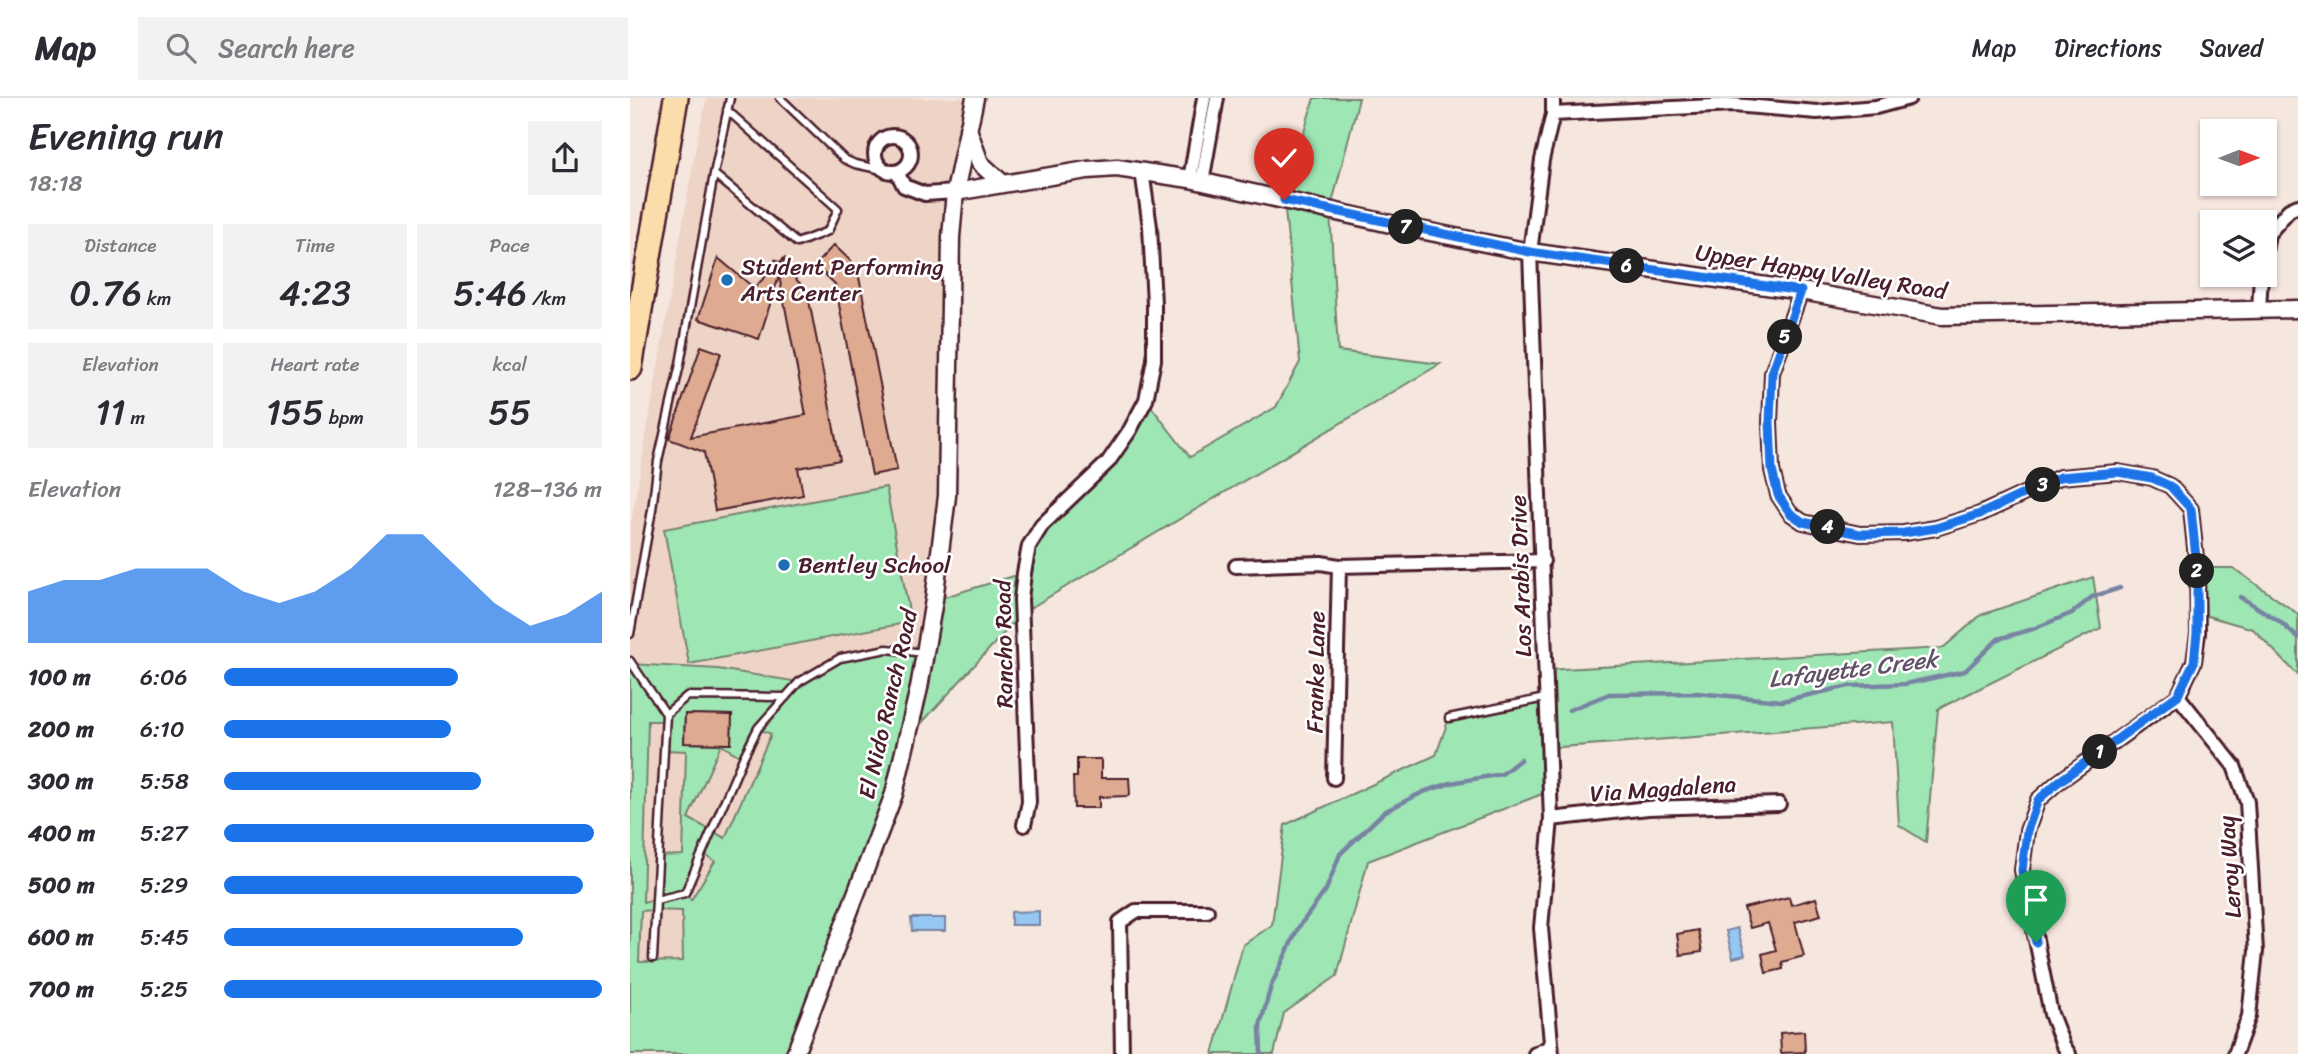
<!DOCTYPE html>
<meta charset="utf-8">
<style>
:root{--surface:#fff;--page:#f2f2f3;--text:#2b2b33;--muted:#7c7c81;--line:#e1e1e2;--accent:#1a73e8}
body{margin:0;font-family:Sriracha,sans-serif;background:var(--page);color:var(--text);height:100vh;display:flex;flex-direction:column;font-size:26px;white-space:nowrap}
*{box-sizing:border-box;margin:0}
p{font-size:23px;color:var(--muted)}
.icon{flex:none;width:38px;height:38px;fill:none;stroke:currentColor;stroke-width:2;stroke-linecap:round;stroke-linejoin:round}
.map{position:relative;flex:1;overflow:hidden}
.sheet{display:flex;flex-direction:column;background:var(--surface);width:630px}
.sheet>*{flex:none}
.needle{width:46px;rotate:89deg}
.controls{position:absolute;left:1570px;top:21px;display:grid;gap:14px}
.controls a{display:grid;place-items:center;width:77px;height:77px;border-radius:0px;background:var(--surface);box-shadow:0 2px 5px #0004;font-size:35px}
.pin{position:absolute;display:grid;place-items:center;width:60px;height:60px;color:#fff;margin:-72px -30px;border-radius:50% 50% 50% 0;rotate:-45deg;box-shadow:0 0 7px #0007}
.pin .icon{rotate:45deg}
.km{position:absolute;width:35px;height:35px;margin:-18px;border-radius:50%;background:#222;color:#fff;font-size:19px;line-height:35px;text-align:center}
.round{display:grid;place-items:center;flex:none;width:74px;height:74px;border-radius:0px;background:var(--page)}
.overview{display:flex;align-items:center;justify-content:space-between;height:119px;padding:0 28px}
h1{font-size:38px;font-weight:600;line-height:52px}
.stats{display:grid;grid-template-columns:repeat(3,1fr);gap:10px;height:119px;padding:7px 28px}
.stats div{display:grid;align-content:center;border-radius:0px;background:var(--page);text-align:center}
.stats b{font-size:35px;font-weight:600}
.stats small{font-size:19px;font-weight:400}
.stats p{font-size:19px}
.chart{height:196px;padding:14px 28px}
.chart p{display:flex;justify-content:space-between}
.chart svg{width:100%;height:126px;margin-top:7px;fill:var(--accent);opacity:.7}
ul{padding:0 28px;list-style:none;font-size:23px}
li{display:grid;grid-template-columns:112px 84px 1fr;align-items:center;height:52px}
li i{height:18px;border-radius:9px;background:var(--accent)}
header{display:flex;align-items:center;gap:42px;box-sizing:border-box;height:98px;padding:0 35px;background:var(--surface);border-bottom:2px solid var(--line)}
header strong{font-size:33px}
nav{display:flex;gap:38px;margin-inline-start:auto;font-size:24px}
.search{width:490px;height:63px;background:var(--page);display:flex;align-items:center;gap:18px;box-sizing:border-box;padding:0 24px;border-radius:0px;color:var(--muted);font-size:26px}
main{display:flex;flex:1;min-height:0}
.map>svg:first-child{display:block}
</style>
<header>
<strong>Map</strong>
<div class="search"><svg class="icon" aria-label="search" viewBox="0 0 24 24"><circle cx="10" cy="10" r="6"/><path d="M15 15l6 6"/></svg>Search here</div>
<nav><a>Map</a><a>Directions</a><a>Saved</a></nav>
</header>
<main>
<section class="sheet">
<div class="overview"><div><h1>Evening run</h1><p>18:18</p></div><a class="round"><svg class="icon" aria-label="share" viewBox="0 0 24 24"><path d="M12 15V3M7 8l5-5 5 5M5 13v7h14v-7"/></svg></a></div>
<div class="stats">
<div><p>Distance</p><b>0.76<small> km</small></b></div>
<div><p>Time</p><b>4:23</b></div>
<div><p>Pace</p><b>5:46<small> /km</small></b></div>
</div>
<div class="stats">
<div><p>Elevation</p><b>11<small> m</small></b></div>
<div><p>Heart rate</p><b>155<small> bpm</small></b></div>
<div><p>kcal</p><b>55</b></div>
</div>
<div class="chart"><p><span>Elevation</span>128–136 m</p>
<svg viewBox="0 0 160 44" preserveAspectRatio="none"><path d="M0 44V26L10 22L20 22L30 18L40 18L50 18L60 26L70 30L80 26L90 18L100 6L110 6L120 18L130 30L140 38L150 34L160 26V44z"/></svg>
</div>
<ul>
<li><b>100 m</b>6:06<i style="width:62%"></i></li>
<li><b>200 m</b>6:10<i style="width:60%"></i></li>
<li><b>300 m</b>5:58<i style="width:68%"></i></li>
<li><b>400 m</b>5:27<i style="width:98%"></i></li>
<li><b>500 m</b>5:29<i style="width:95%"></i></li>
<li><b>600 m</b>5:45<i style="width:79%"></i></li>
<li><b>700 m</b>5:25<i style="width:100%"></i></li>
</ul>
</section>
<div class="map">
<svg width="1668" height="956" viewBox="0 0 1668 956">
<rect width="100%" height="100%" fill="#f5e6de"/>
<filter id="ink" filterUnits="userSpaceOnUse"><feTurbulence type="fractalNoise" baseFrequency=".0143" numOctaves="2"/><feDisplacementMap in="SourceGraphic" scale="14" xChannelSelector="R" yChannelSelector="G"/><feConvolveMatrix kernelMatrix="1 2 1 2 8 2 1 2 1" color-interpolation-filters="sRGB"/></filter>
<g filter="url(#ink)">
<path fill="#eed4c7" d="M77,0H345L325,94L317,398L289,590L0,956V431L68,37Z"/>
<path fill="#9ee6b4" stroke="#748270" stroke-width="2" fill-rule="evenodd" d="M684,0H729L700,113L708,253L810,266L392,515L277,641L165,956H0V566L88,571L169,584L210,560L257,551L295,555L304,502L394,475L399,448L478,364L516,302L560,359L646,309L670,264L654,102ZM55,616L102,617L101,646L54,645ZM18,623H36L34,652L56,653L53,757L28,758L26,801L13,804ZM128,631L141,636L95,740L58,720L91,647L113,660ZM73,756L85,763L61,802L55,795ZM25,812L52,813L53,863L9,864L11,813Z
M256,389L281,524L59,566L34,431Z
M1567,470H1603L1668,516V577L1623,531L1567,515Z
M1463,479L1471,530L1308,611L1296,744L1269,727L1263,624L918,650L920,693L738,763L707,878L654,915L644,956H583L613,847L642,827L655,727L806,657L819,620L915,600V572L1313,550L1351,517Z"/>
<path fill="#96c7f2" stroke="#7884a2" stroke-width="2" d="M409,813V827H381V814Z
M281,820H315V833H282Z
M1107,830L1115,857L1103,860L1096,833Z"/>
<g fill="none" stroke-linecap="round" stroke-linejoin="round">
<path stroke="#7884a2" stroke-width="4.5" d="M1610,499L1649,523L1668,540
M939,612L979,596L1067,595L1152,603L1219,588L1275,586L1335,573L1368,541L1403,531L1442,515L1462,499L1490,490
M631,956L630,928L641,888L668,830L696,792L710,756L754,714L793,694L821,685L872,676L891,661"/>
</g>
<path fill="#deab91" stroke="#4a1f2b" stroke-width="2" d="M204,147L227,169L267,372L242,377L205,186L185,167Z
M155,159L152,168L177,192L210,362L168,370L173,397L85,413L74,354L39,341L71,248L91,255L61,339L176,317L149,178L129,241L68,221L88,160L124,190L147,167L145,161L149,165Z
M55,616L102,617L101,646L54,645Z
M447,661H471V680H499L500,696L497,698L469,699V710H444L443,679H447Z
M1159,799L1161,807L1186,800L1191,817L1165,824L1174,858L1152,864L1153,871L1136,875L1132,856L1146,852L1138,825L1120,830L1114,810Z
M1068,832L1072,854L1050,857L1047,836Z
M1174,933L1175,954L1151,955L1150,935Z"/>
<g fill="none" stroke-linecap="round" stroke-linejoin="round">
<defs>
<path id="service" d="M150,0L214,61L225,66L253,72
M97,12L208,111L198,133L167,145L84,76L100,0
M0,536L22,412L28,363L50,266L84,76
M0,563L36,616L26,802L55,795L113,660L128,630L169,584L210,560L257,551L295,555
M36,616L57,598L156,599
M819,620L915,600
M23,860L26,802"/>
<path id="minor" d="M923,16L1103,7L1187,14L1246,9L1279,0
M245 56a18 18 0 1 1 36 0a18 18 0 1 1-36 0Z
M267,74L274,88L295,96L325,94
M560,81L574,0
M572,84L587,0
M1634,159L1638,136L1659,112L1668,108
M1171,193L1142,275L1140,324L1142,372L1148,397L1160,415L1173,424L1230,436L1274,435L1306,430L1350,416L1430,379L1488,374L1522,380L1540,388L1561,411L1567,470L1568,535L1564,564L1548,598L1427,685L1408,702L1397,733L1392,772L1421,916L1433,947L1439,956
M1629,212L1631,177
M606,468L691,465L709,468L913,463
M1548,598L1604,668L1617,704L1626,853L1619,918L1605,956
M704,680L709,468
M921,721L1018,710L1149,706
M394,727L399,704L391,501L394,475L399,448L412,427L478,364L500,332L516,302L524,262V206L520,129L512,73
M492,956L490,824L506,813H577
M905,956L921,948
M922,956L911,830L921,721L900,154L912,62L923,16V0"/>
<path id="tertiary" d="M338,31L350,65L373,86
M325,94L457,72L487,70L560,81L765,127L900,154L1171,193L1312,218L1668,211
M165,956L264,696L289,590L304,502L317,398L321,139L325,94L345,0"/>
<path id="motorway" d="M0,270L46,0"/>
</defs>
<use href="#service" stroke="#4a1f2b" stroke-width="11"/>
<use href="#minor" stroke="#4a1f2b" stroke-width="18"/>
<use href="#tertiary" stroke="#4a1f2b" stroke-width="21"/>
<use href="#motorway" stroke="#4a1f2b" stroke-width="28"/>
<use href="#service" stroke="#fff" stroke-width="6"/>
<use href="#minor" stroke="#fff" stroke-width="12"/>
<use href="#tertiary" stroke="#fff" stroke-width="16"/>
<use href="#motorway" stroke="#faddab" stroke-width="23"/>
</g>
</g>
<g fill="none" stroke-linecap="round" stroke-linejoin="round" filter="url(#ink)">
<defs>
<path id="route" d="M654,102L900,154L1171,193L1142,275L1140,324L1142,372L1148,397L1160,415L1173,424L1230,436L1274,435L1306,430L1350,416L1430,379L1488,374L1522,380L1540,388L1561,411L1567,470V535L1564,564L1548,597L1427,685L1408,702L1397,733L1392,772L1406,844"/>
</defs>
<use href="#route" stroke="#fff" stroke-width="14"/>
<use href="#route" stroke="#1a73e8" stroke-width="9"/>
</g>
<g fill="#1f6fb2" stroke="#fff" stroke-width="2.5">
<circle cx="97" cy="182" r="7"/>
<circle cx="154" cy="467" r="7"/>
</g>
<g text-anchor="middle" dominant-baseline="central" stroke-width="5" stroke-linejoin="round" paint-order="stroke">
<g font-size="23" fill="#4a1f2b" stroke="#fff" text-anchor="start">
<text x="111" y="169">Student Performing<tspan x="111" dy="26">Arts Center</tspan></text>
<text x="168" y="467">Bentley School</text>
</g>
<g font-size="23" fill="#4a1f2b" stroke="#fff">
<text transform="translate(1191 174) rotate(9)">Upper Happy Valley Road</text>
<text transform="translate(891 478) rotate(-92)">Los Arabis Drive</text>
<text transform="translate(374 546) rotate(-91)">Rancho Road</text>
<text transform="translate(686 574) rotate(-89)">Franke Lane</text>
<text transform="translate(258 606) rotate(-77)">El Nido Ranch Road</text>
<text transform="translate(1033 691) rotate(-4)">Via Magdalena</text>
<text transform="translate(1600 769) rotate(-94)">Leroy Way</text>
</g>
<g font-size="24" font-style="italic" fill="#615167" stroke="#fff">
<text transform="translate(1223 571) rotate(-7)">Lafayette Creek</text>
</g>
</g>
</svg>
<div class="controls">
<a><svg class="needle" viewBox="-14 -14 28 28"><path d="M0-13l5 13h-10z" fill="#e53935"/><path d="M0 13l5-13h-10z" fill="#7c7c81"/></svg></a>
<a><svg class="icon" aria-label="layers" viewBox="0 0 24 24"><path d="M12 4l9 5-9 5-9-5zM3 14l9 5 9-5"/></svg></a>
</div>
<div class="pin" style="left:1406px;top:844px;background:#1e9e55"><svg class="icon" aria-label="arrive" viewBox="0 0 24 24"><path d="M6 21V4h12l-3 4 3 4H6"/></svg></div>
<div class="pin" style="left:654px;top:102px;background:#d93025"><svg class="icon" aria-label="check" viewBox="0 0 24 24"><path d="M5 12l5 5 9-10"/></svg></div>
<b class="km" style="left:1470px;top:654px">1</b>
<b class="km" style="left:1567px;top:473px">2</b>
<b class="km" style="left:1413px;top:387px">3</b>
<b class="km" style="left:1198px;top:429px">4</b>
<b class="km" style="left:1155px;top:239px">5</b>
<b class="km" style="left:997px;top:168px">6</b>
<b class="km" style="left:776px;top:129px">7</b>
</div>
</main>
